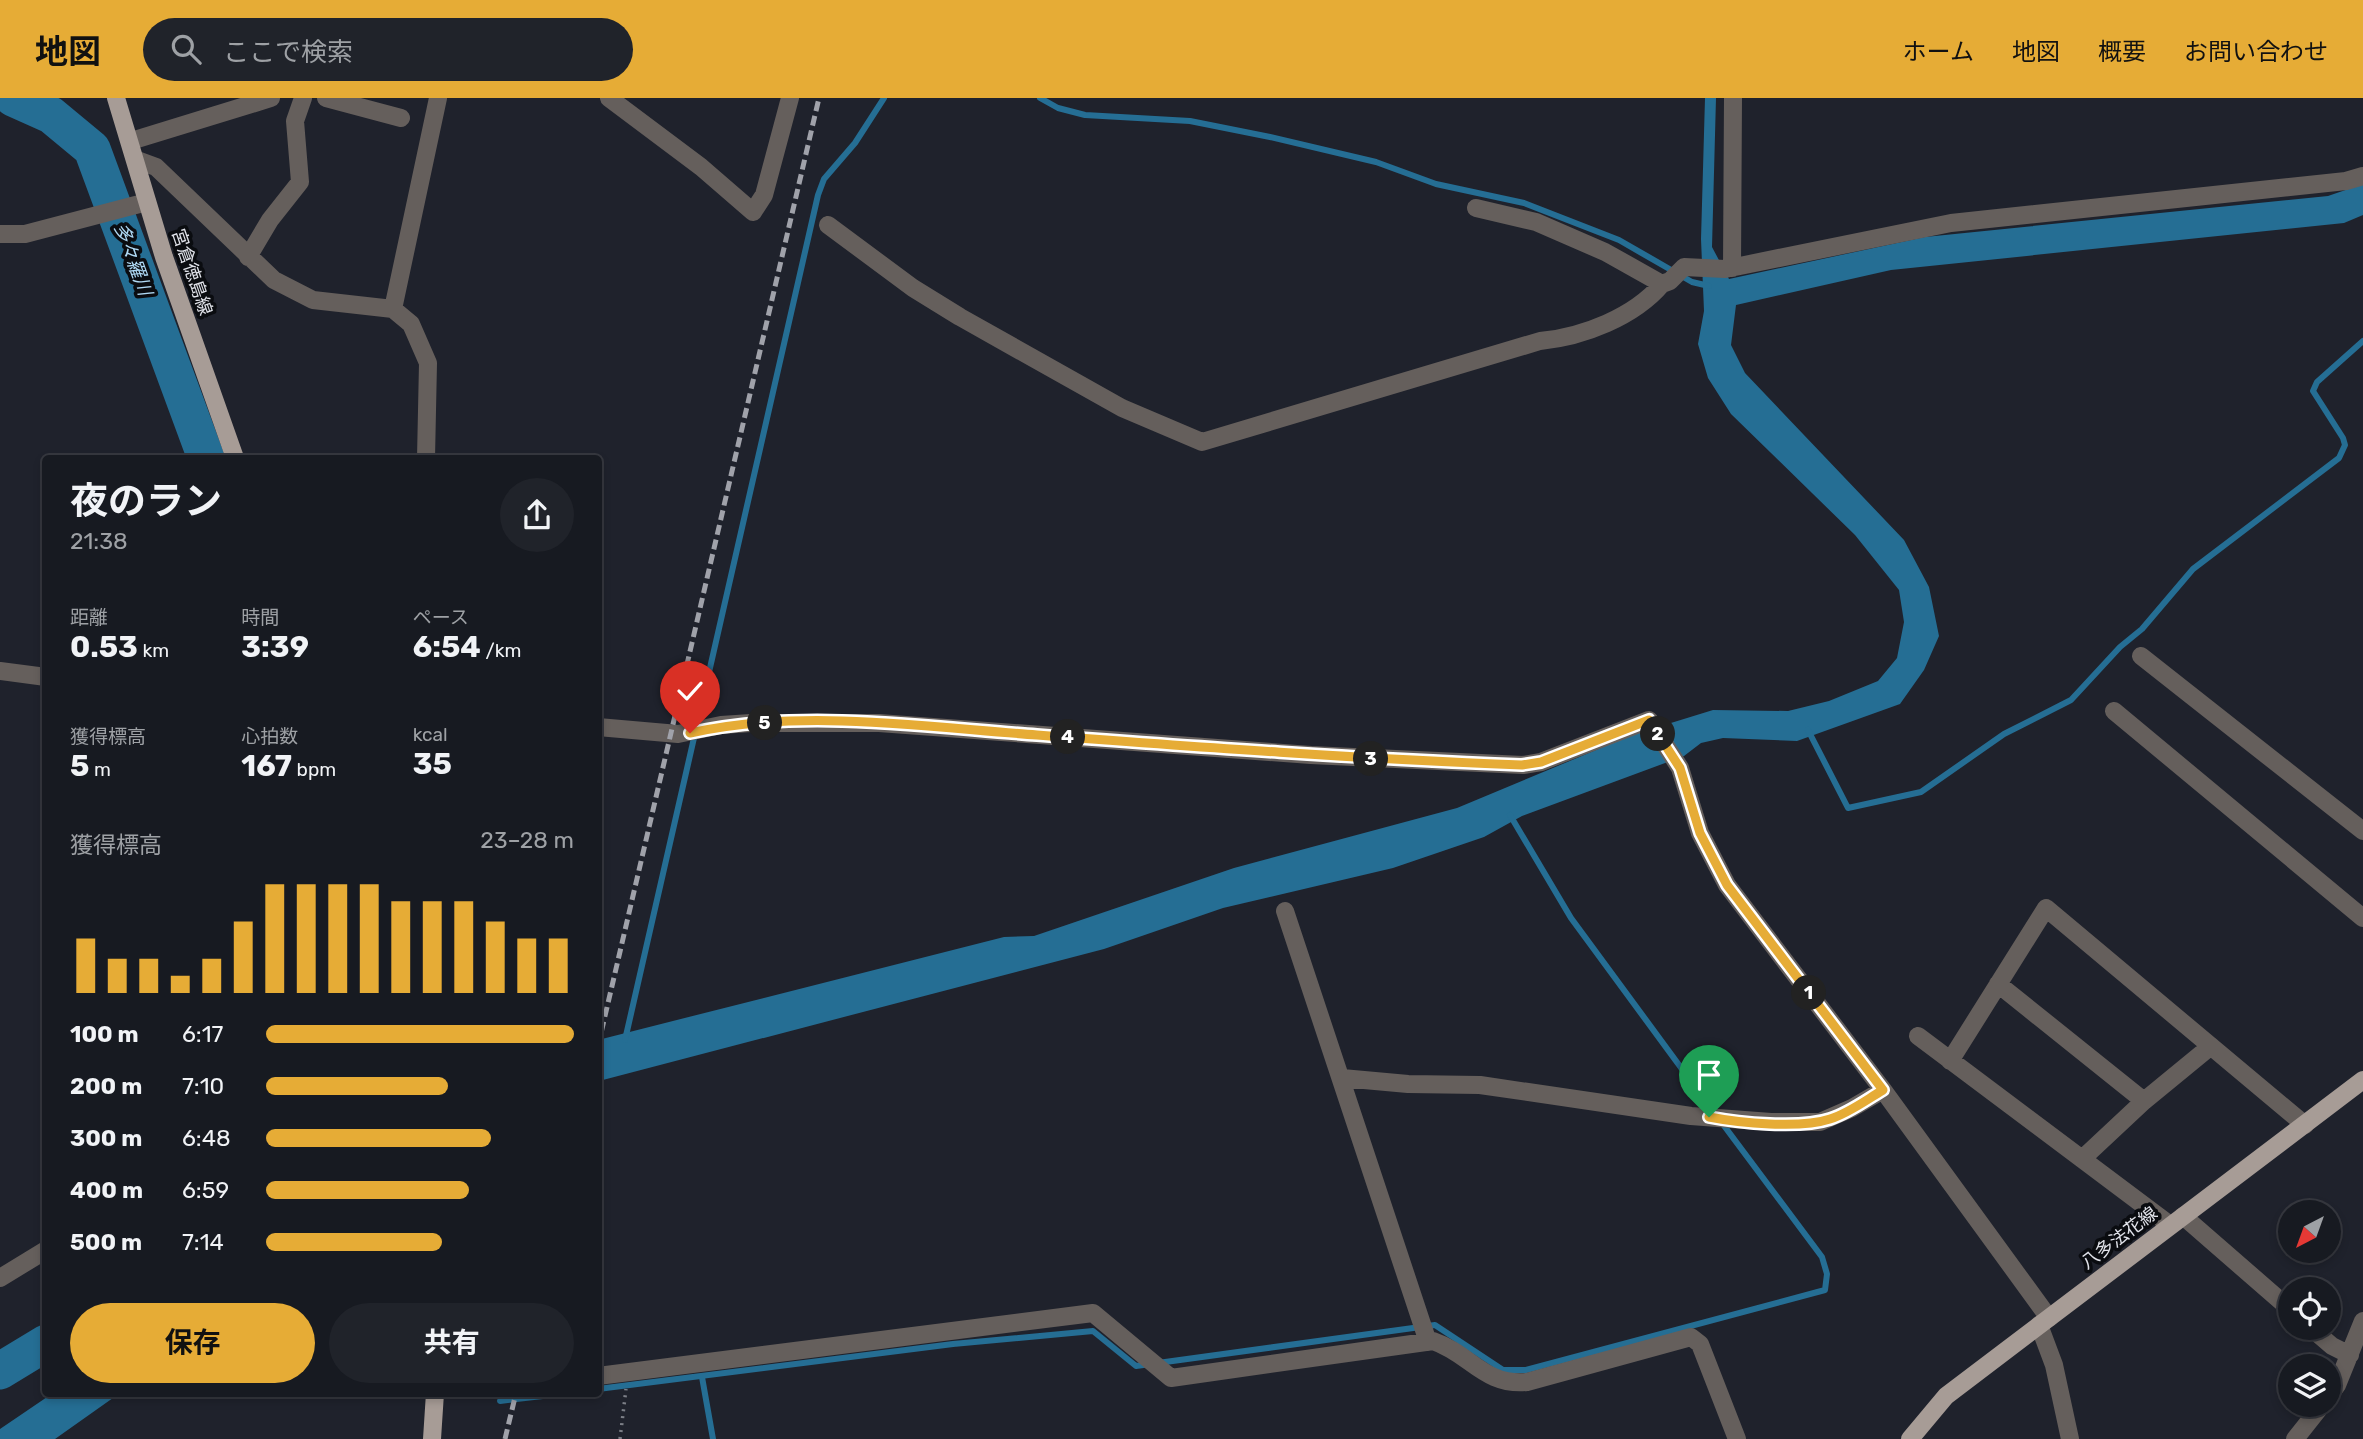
<!DOCTYPE html>
<html lang="ja">
<meta charset="utf-8">
<style>
:root{--surface:#171a21;--page:#20232a;--text:#f1f3f6;--muted:#9ea1a5;--line:#36383f;--accent:#e6ac36}
body{margin:0;font-family:Rubik,"Noto Sans JP",sans-serif;background:var(--page);color:var(--text);height:100vh;display:flex;flex-direction:column;font-size:26px;white-space:nowrap}
*{box-sizing:border-box;margin:0}
p{font-size:23px;color:var(--muted)}
.icon{flex:none;width:38px;height:38px;fill:none;stroke:currentColor;stroke-width:2;stroke-linecap:round;stroke-linejoin:round}
.map{position:relative;flex:1;overflow:hidden}
.side{position:absolute;left:42px;top:357px;width:560px;height:942px;display:flex;flex-direction:column;background:var(--surface);border-radius:7px;box-shadow:0 4px 10px #0003,0 0 0 2px var(--line)}
.side>*{flex:none}
.needle{width:46px;rotate:221deg}
.tools{position:absolute;left:2278px;top:1102px;display:grid;gap:14px}
.tools a{display:grid;place-items:center;width:63px;height:63px;border-radius:50%;background:var(--surface);box-shadow:0 4px 10px #0003,0 0 0 2px var(--line);font-size:35px}
.pin{position:absolute;display:grid;place-items:center;width:60px;height:60px;color:#fff;margin:-72px -30px;border-radius:50% 50% 50% 0;rotate:-45deg;box-shadow:0 0 7px #0007}
.pin .icon{rotate:45deg}
.km{position:absolute;width:35px;height:35px;margin:-18px;border-radius:50%;background:#222;color:#fff;font-size:19px;line-height:35px;text-align:center}
.round{display:grid;place-items:center;flex:none;width:74px;height:74px;border-radius:37px;background:var(--page)}
.head{display:flex;align-items:center;justify-content:space-between;height:119px;padding:0 28px}
h1{font-size:38px;font-weight:700;line-height:52px}
.metrics{display:grid;grid-template-columns:repeat(3,1fr);gap:10px;height:119px;padding:7px 28px}
.metrics div{display:grid;align-content:center}
.metrics b{font-size:30px;font-weight:700}
.metrics small{font-size:19px;font-weight:400}
.metrics p{font-size:19px}
.chart{height:196px;padding:14px 28px}
.chart p{display:flex;justify-content:space-between}
.chart svg{width:100%;height:126px;margin-top:7px;stroke:var(--accent);stroke-width:6}
.cta{display:flex;gap:14px;margin-top:auto;padding:14px 28px}
.cta a{flex:1;height:80px;border-radius:42px;background:var(--accent);color:#111;font-size:28px;font-weight:700;line-height:80px;text-align:center}
.cta a+a{background:var(--page);color:var(--text)}
ul{padding:0 28px;list-style:none;font-size:23px}
li{display:grid;grid-template-columns:112px 84px 1fr;align-items:center;height:52px}
li i{height:18px;border-radius:9px;background:var(--accent)}
header{display:flex;align-items:center;gap:42px;box-sizing:border-box;height:98px;padding:0 35px;background:var(--accent);color:#111}
header strong{font-size:33px}
nav{display:flex;gap:38px;margin-inline-start:auto;font-size:24px}
.search{width:490px;height:63px;background:var(--page);display:flex;align-items:center;gap:18px;box-sizing:border-box;padding:0 24px;border-radius:38px;color:var(--muted);font-size:26px}
.map>svg:first-child{display:block}
</style>
<header>
<strong>地図</strong>
<div class="search"><svg class="icon" aria-label="search" viewBox="0 0 24 24"><circle cx="10" cy="10" r="6"/><path d="M15 15l6 6"/></svg>ここで検索</div>
<nav><a>ホーム</a><a>地図</a><a>概要</a><a>お問い合わせ</a></nav>
</header>
<div class="map">
<svg width="2363" height="1341" viewBox="0 0 2363 1341">
<rect width="100%" height="100%" fill="#1f222c"/>
<path fill="#256e94" d="M1705,0H1716L1712,149L1729,181L1925,139L2328,98L2363,86V117L2344,125L1891,172L1736,207L1731,247L1745,275L1904,442L1929,489L1939,538L1924,572L1900,606L1797,643L1723,640L1701,645L1684,658L1522,718L1484,739L1393,770L1223,810L1104,851L599,983L598,942L1004,839L1034,838L1234,770L1457,710L1632,637L1713,612L1788,613L1829,603L1878,583L1897,560L1904,524L1899,492L1855,437L1731,316L1708,280L1698,246L1704,213L1701,141Z
M53,1295H120L55,1341H0V1331Z"/>
<g fill="none" stroke-linecap="round" stroke-linejoin="round">
<path stroke="#256e94" stroke-width="6" d="M1040,0L1058,10L1085,17L1190,23L1270,39L1376,64L1436,86L1524,105L1619,142L1692,184L1709,188
M1808,632L1848,710L1921,694L2004,636L2071,602L2120,549L2142,531L2193,471L2339,360L2345,347L2343,340L2313,293L2317,284L2363,243
M1510,717L1571,820L1715,1016
M625,942L818,97L824,81L855,45L884,0
M702,1279L713,1341
M598,1291L953,1246L1093,1233L1136,1268L1435,1227L1503,1272H1526L1825,1192L1827,1176L1822,1159L1722,1025
M500,1303L569,1295"/>
<path stroke="#256e94" stroke-width="37" d="M13,0L51,17L92,51L206,360
M0,1273L46,1245"/>
<path stroke="#7c7f87" stroke-width="3.5" stroke-dasharray="2 5" stroke-linecap="butt" d="M620,1341L626,1291"/>
<path stroke="#655f5c" stroke-width="18" d="M326,0L401,20
M609,0L701,69L753,114L764,97L790,0
M131,43L271,0
M137,62L156,69L274,182L313,202L393,211L411,226L428,265L426,360
M1476,110L1536,124L1605,154L1662,186L1670,183L1684,169L1725,171L1951,125L2346,83L2363,78
M828,127L913,190L960,219L1122,310L1202,344L1540,243C1583,239 1634,219 1662,186
M0,136H25L147,104
M248,159L270,122L300,84L295,23L303,0
M1732,170L1733,0
M393,211L438,0
M2141,558L2363,733
M0,573L46,579
M2114,613L2363,820
M598,629L678,636L721,627L751,625H879L1311,657L1523,667L1541,664L1649,622L1680,670L1700,735L1727,787L1883,992L2049,1220
M1285,813L1428,1244
M1998,886L2144,1003L2211,948
M1918,938L2170,1127
M1950,963L2046,810L2305,1027
M1342,980L1408,986L1480,987L1691,1018L1771,1024H1820L1852,1010L1883,992
M2082,1061L2144,1003
M2183,1118L2291,1212
M0,1180L46,1152
M2039,1227L2054,1267L2070,1341
M2311,1230L2332,1248L2350,1257
M598,1278L1093,1215L1171,1280L1433,1243C1471,1256 1484,1288 1527,1284L1691,1239L1700,1246L1737,1341
M2329,1298L2337,1287L2363,1223
M2295,1341L2322,1307"/>
<path stroke="#a79c96" stroke-width="18" d="M116,0L164,159L235,360
M432,1341L435,1295
M1910,1341L1946,1298L2363,982"/>
<path stroke="#a0a2aa" stroke-width="5" stroke-dasharray="10 5" stroke-linecap="butt" d="M598,948L819,0
M505,1341L516,1295"/>
</g>
<g fill="none" stroke-linecap="round" stroke-linejoin="round">
<defs>
<path id="route" d="M690,635C800,610 925,629 1037,637C1199,649 1361,661 1522,667L1541,664L1649,622L1680,670L1700,735L1727,787L1883,992C1866,1002 1849,1015 1830,1021C1800,1031 1740,1025 1709,1019"/>
</defs>
<use href="#route" stroke="#fff" stroke-width="14"/>
<use href="#route" stroke="#e6ac36" stroke-width="9"/>
</g>
<g text-anchor="middle" dominant-baseline="central" stroke-width="7" stroke-linejoin="round" paint-order="stroke">
<g font-size="18" fill="#e1e3ea" stroke="#0a0c10">
<text transform="translate(192 174) rotate(71)">宮倉徳島線</text>
<text transform="translate(2119 1140) rotate(-37)">八多法花線</text>
</g>
<g font-size="19" font-style="italic" fill="#afd9f4" stroke="#0a0c10">
<text transform="translate(133 161) rotate(70)">多々羅川</text>
</g>
</g>
</svg>
<div class="tools">
<a><svg class="needle" viewBox="-14 -14 28 28"><path d="M0-13l5 13h-10z" fill="#e53935"/><path d="M0 13l5-13h-10z" fill="#9ea1a5"/></svg></a>
<a><svg class="icon" aria-label="locate" viewBox="0 0 24 24"><circle cx="12" cy="12" r="6"/><path d="M12 2v4M12 18v4M2 12h4M18 12h4"/></svg></a>
<a><svg class="icon" aria-label="layers" viewBox="0 0 24 24"><path d="M12 4l9 5-9 5-9-5zM3 14l9 5 9-5"/></svg></a>
</div>
<div class="pin" style="left:1709px;top:1019px;background:#1e9e55"><svg class="icon" aria-label="arrive" viewBox="0 0 24 24"><path d="M6 21V4h12l-3 4 3 4H6"/></svg></div>
<div class="pin" style="left:690px;top:635px;background:#d93025"><svg class="icon" aria-label="check" viewBox="0 0 24 24"><path d="M5 12l5 5 9-10"/></svg></div>
<b class="km" style="left:1809px;top:895px">1</b>
<b class="km" style="left:1658px;top:636px">2</b>
<b class="km" style="left:1371px;top:661px">3</b>
<b class="km" style="left:1068px;top:639px">4</b>
<b class="km" style="left:765px;top:625px">5</b>
<section class="side">
<div class="head"><div><h1>夜のラン</h1><p>21:38</p></div><a class="round"><svg class="icon" aria-label="share" viewBox="0 0 24 24"><path d="M12 15V3M7 8l5-5 5 5M5 13v7h14v-7"/></svg></a></div>
<div class="metrics">
<div><p>距離</p><b>0.53<small> km</small></b></div>
<div><p>時間</p><b>3:39</b></div>
<div><p>ペース</p><b>6:54<small> /km</small></b></div>
</div>
<div class="metrics">
<div><p>獲得標高</p><b>5<small> m</small></b></div>
<div><p>心拍数</p><b>167<small> bpm</small></b></div>
<div><p>kcal</p><b>35</b></div>
</div>
<div class="chart"><p><span>獲得標高</span>23–28 m</p>
<svg viewBox="0 0 160 44" preserveAspectRatio="none"><path d="M5 44V25M15 44V32M25 44V32M35 44V38M45 44V32M55 44V19M65 44V6M75 44V6M85 44V6M95 44V6M105 44V12M115 44V12M125 44V12M135 44V19M145 44V25M155 44V25"/></svg>
</div>
<ul>
<li><b>100 m</b>6:17<i style="width:100%"></i></li>
<li><b>200 m</b>7:10<i style="width:59%"></i></li>
<li><b>300 m</b>6:48<i style="width:73%"></i></li>
<li><b>400 m</b>6:59<i style="width:66%"></i></li>
<li><b>500 m</b>7:14<i style="width:57%"></i></li>
</ul>
<div class="cta"><a>保存</a><a>共有</a></div>
</section>
</div>
